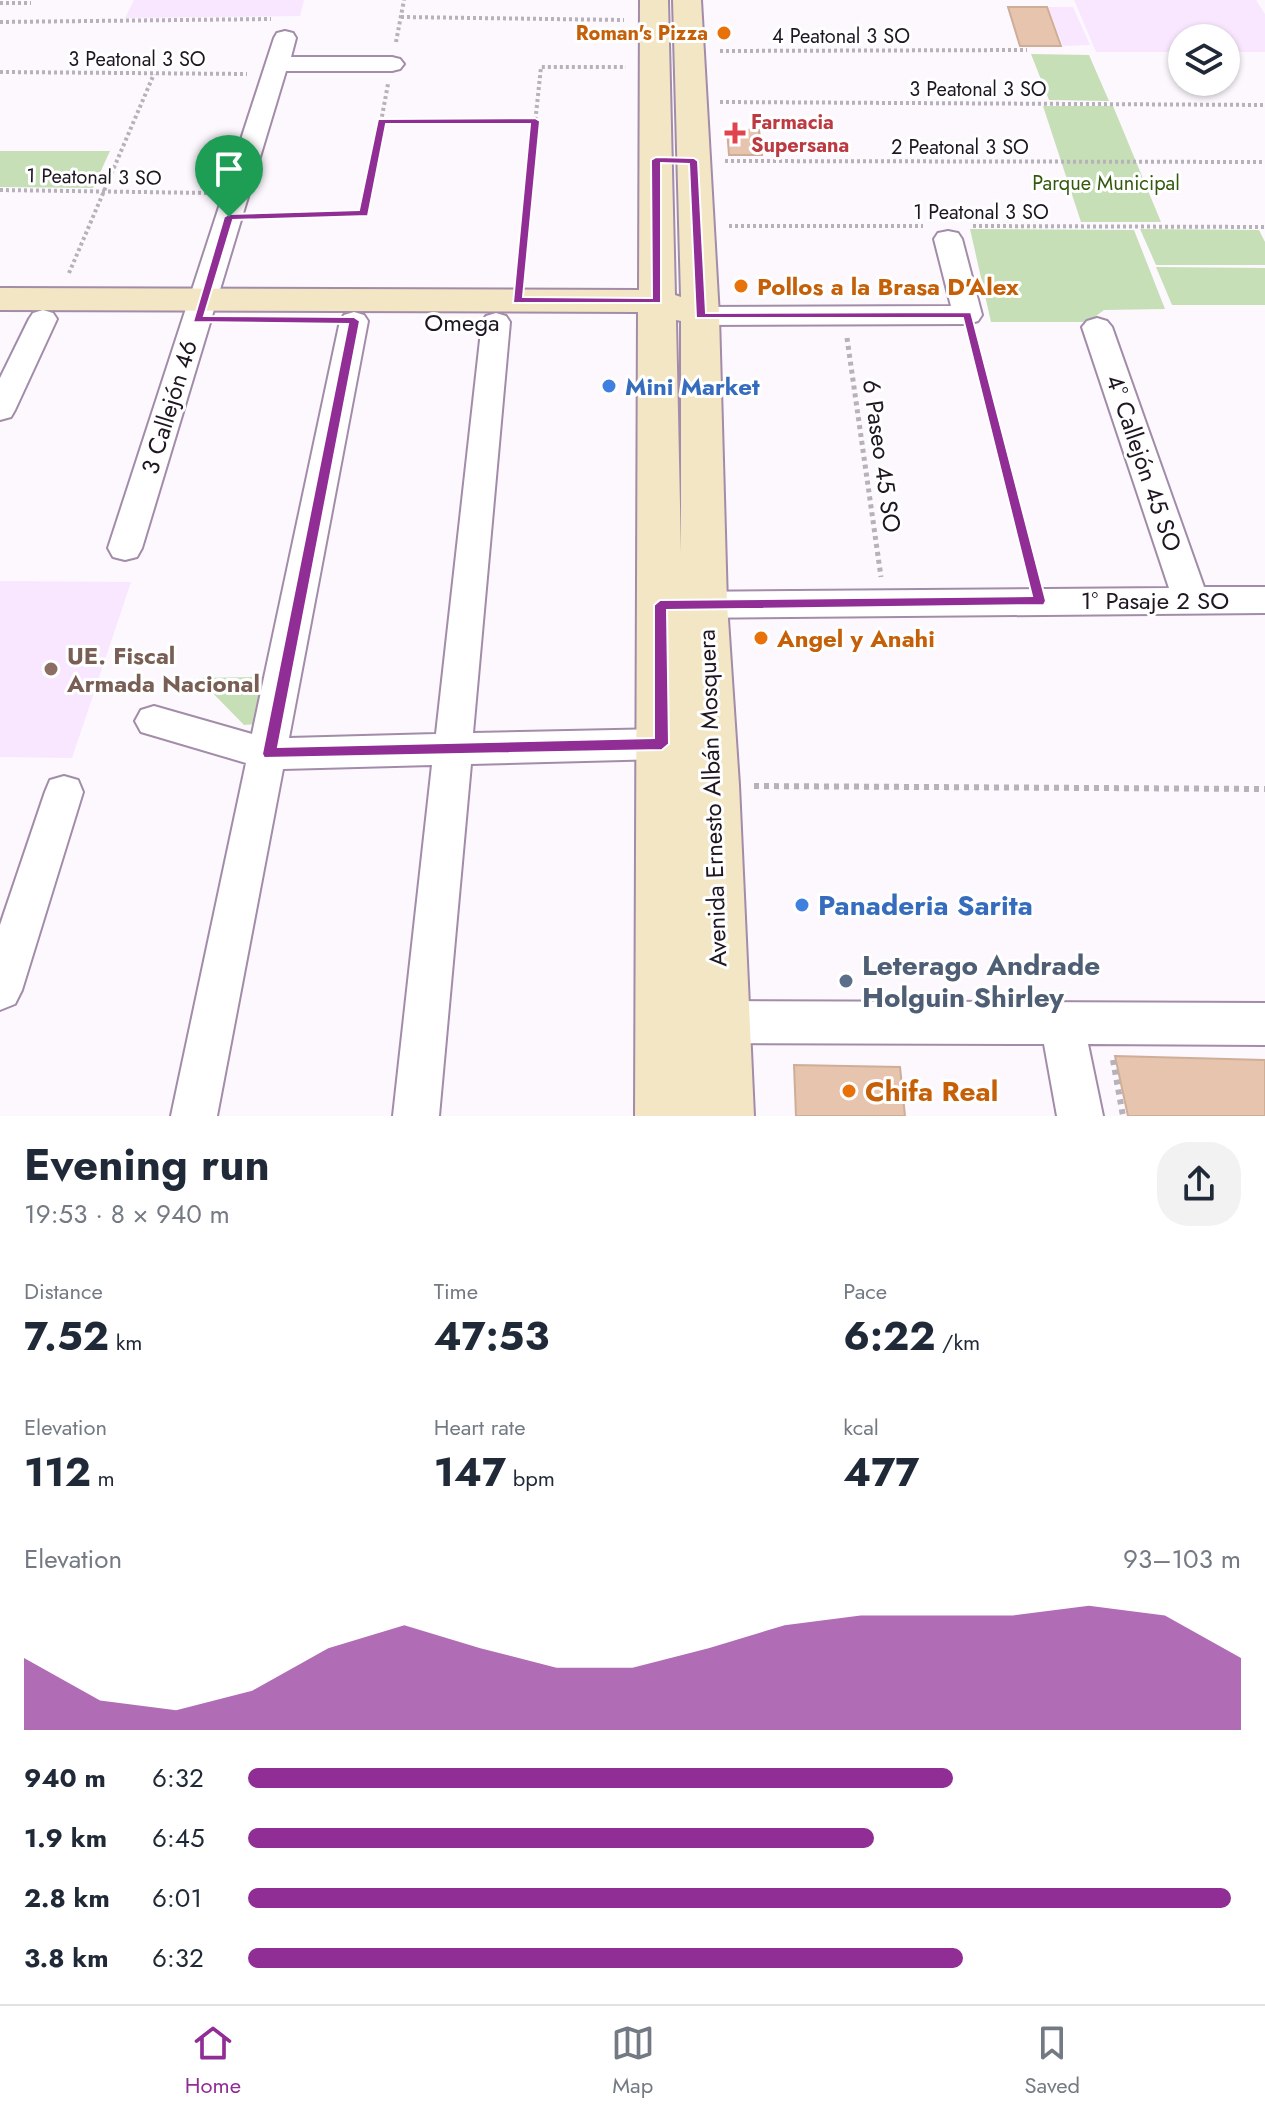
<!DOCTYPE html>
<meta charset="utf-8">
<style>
:root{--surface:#fff;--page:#f2f2f3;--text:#1f2937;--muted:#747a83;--line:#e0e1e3;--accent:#902e96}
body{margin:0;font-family:Jost,sans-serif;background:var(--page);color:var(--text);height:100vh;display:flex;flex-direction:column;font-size:30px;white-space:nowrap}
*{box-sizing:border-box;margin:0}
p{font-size:26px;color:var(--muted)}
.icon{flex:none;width:44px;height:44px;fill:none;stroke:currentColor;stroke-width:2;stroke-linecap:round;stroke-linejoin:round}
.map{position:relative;height:1116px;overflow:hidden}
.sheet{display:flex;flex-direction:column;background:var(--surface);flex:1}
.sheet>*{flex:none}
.fabs{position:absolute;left:1168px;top:24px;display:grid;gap:16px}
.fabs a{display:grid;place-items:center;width:72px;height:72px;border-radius:50%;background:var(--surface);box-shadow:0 2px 6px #0004;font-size:40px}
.pin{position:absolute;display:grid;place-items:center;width:68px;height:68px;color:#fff;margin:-82px -34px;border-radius:50% 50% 50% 0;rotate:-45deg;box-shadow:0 0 8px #0007}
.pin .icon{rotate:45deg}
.round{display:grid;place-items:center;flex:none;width:84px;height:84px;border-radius:32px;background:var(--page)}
.headline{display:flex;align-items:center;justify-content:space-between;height:136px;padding:0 24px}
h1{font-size:44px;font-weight:700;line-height:60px}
.figures{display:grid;grid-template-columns:repeat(3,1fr);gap:12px;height:136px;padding:8px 24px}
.figures div{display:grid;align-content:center}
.figures b{font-size:40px;font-weight:700}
.figures small{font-size:22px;font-weight:400}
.figures p{font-size:22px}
.chart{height:224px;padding:16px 24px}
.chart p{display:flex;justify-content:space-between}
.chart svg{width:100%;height:144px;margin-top:8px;fill:var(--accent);opacity:.7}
ul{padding:0 24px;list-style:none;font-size:26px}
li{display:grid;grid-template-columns:128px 96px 1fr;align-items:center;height:60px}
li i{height:20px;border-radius:10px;background:var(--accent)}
.menu{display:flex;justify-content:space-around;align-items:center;height:112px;border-top:2px solid var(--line);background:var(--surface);font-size:22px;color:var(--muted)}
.menu a{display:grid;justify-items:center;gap:4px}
.menu .active{color:var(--accent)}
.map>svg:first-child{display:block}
</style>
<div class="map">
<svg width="1265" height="1116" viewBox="0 0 1265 1116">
<rect width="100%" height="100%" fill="#fcf8fe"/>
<path fill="#f8e7fe" d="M134,0H304L300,16L125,18Z
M1074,0H1256L1265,14V52H1226V38H1182V52H1096Z
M1048,7H1073L1090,45L1063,46Z
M0,581L131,582L72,758L0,757Z"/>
<path fill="#c6dfb7" d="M1031,54L1089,55L1109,101L1049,100Z
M1043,106H1113L1161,222H1081Z
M0,151H110L93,188L0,187Z
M970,229L1134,230L1165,309L1104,310L1088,322H991Z
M1140,229L1259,230L1265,242V265H1156Z
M1156,267L1265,268V305H1172Z
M263,677L256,724L244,725L198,678Z"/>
<path fill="#e6c4ae" stroke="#cfae98" stroke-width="2" d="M1008,7H1047L1061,46H1020Z
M727,129L759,130L762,155H729Z
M1115,1056L1265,1060V1116H1128Z
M794,1065L900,1067L905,1116H796Z"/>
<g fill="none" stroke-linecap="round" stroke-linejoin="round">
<defs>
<path id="street" d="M285,31L293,33L296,38L291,57H392L400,59L404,64L400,69L392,71H286L142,548L137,557L125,560L113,557L108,548L274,38L277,33Z
M948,231L958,233L962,239L982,315L978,321L968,324L700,325L690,322L686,316L690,310L700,307L951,306L934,239L938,233Z
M43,310L53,313L57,319L15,410L11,417L0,420V378L29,319L33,313Z
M354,312L364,315L368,321L289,738L436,734L482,322L486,316L496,313L506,316L510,322L473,733L662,729L675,733L681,744L675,755L662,759L471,764L439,1116H393L432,765L283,769L217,1116H171L246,763L141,732L135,721L141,710L154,706L252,734L340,321L344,315Z
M1097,318L1107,321L1112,327L1204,587H1265V613L681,618L669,614L664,605L669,596L681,592L1169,588L1082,327L1087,321Z
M64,776L78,780L83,792L22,990L15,1004L0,1010V925L45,792L50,780Z
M719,1001L1265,1003V1045L1088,1044L1103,1116H1057L1044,1044L719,1043L704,1037L697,1022L704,1007Z"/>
<path id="secondary" d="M640,0H668L675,295L681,297L673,0H701L719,316L727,604L739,785L754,1116H635L638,312L0,310V288L639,290ZM676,320L681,321V552Z"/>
</defs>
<use href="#street" stroke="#a28ca9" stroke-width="4"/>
<use href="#secondary" stroke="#a28ca9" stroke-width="4"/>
<path stroke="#b7b1b9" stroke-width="4" stroke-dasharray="3 3" stroke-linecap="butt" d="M0,3H31
M401,17L624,20
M0,22L271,19
M396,42L404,0
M720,51L1027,50
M0,72L247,74
M720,102L1265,105
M381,121H535
M725,161L1265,162
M0,190L208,193
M258,216L364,213L388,84
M729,226H923
M973,226L1265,227
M69,273L154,74
M519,275L541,67H626"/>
<path stroke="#b7b1b9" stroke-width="5" stroke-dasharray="4 4" stroke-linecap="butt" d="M847,338L881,577
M973,338L1033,577"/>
<path stroke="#b7b1b9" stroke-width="6" stroke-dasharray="5 5" stroke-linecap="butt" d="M754,786L1265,789
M1113,1060L1123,1116"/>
<use href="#street" fill="#fff" fill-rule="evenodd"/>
<use href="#secondary" fill="#f2e6c4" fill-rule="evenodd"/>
</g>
<path fill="#902e96" stroke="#fff" stroke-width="2" fill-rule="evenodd" d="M535,118L540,121L523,297L652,298L651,160L656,157L694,158L698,161L706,313L971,312L1046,601L1044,605L667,610L669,744L662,750L264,758L262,754L348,324L193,322L224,217L229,214L359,210L378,119ZM386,124H530L513,303H661V163L689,164L696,318H963L1032,596L660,600L654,605V738L278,747L360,321L354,317L204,316L233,220L368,216Z"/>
<g fill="#e8710a" stroke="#fff" stroke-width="3">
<circle cx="724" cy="33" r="8"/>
<circle cx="741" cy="286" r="8"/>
<circle cx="761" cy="638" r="8"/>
<circle cx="849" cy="1091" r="8"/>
</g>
<path fill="#e0444e" stroke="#fff" stroke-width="3" d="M731 121h8v8h8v8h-8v8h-8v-8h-8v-8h8z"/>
<g fill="#3f7fe0" stroke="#fff" stroke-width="3">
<circle cx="609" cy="386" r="8"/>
<circle cx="802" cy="905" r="8"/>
</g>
<circle fill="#8d6e63" stroke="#fff" stroke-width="3" cx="51" cy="669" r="8"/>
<circle fill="#5c6f8a" stroke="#fff" stroke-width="3" cx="846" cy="981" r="8"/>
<g text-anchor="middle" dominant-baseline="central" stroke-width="6" stroke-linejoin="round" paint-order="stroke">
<g font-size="20" font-weight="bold" fill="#c56008" stroke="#fff" text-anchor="end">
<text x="708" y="33">Roman's Pizza</text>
</g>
<g font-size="20" fill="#1e1621" stroke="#fff">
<text x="841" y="36">4 Peatonal 3 SO</text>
<text x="137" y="59">3 Peatonal 3 SO</text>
<text x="978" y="89">3 Peatonal 3 SO</text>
<text x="960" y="147">2 Peatonal 3 SO</text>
<text transform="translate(94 177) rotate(1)">1 Peatonal 3 SO</text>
<text x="981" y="212">1 Peatonal 3 SO</text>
</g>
<g font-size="20" font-weight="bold" fill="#be3a42" stroke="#fff" text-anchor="start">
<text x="751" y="122">Farmacia<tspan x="751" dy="23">Supersana</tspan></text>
</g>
<g font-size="20" fill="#32590e" stroke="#fff">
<text x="1106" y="183">Parque Municipal</text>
</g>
<g font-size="24" font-weight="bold" fill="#c56008" stroke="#fff" text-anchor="start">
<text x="757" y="286">Pollos a la Brasa D'Alex</text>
<text x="777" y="638">Angel y Anahi</text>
</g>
<g font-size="24" fill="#1e1621" stroke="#fff">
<text x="462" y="322">Omega</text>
<text transform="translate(169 407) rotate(-73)">3 Callejón 46</text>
<text transform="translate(882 456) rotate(82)">6 Paseo 45 SO</text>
<text transform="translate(1144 463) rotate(71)">4° Callejón 45 SO</text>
<text x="1155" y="600">1° Pasaje 2 SO</text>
<text transform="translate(712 798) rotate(-92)">Avenida Ernesto Albán Mosquera</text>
</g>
<g font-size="24" font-weight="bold" fill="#366cbe" stroke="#fff" text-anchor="start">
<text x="625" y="386">Mini Market</text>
</g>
<g font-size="24" font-weight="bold" fill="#785e54" stroke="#fff" text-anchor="start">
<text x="67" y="655">UE. Fiscal<tspan x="67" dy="28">Armada Nacional</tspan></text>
</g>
<g font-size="28" font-weight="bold" fill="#366cbe" stroke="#fff" text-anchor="start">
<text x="818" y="905">Panaderia Sarita</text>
</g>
<g font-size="28" font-weight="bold" fill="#4e5e75" stroke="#fff" text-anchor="start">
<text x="862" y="965">Leterago Andrade<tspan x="862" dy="32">Holguin Shirley</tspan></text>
</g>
<g font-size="28" font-weight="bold" fill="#c56008" stroke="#fff" text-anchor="start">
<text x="865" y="1091">Chifa Real</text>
</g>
</g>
</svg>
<div class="fabs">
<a><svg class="icon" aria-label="layers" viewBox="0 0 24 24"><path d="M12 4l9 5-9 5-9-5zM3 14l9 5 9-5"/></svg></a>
</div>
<div class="pin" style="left:229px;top:217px;background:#1e9e55"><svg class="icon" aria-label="arrive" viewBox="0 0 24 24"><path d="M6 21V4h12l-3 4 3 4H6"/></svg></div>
</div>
<section class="sheet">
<div class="headline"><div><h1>Evening run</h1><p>19:53 · 8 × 940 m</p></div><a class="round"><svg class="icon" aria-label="share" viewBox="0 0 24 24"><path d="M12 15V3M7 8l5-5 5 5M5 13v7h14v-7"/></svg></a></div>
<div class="figures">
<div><p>Distance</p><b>7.52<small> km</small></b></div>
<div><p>Time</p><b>47:53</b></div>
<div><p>Pace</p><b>6:22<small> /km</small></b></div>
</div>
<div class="figures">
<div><p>Elevation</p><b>112<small> m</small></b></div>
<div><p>Heart rate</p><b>147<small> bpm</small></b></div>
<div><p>kcal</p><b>477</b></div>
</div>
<div class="chart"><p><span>Elevation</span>93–103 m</p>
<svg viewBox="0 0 160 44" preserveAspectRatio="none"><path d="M0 44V22L10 35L20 38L30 32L40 19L50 12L60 19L70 25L80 25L90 19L100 12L110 9L120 9L130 9L140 6L150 9L160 22V44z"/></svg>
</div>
<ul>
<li><b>940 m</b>6:32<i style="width:71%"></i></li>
<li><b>1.9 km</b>6:45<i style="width:63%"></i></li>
<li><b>2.8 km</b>6:01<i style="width:99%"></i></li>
<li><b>3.8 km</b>6:32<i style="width:72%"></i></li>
</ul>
</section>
<nav class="menu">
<a class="active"><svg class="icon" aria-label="home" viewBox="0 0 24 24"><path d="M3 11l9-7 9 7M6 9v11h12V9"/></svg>Home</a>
<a><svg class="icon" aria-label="map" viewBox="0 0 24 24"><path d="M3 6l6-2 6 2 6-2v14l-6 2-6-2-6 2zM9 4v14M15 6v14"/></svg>Map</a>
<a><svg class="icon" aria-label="saved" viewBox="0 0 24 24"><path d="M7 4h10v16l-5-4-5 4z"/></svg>Saved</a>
</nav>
